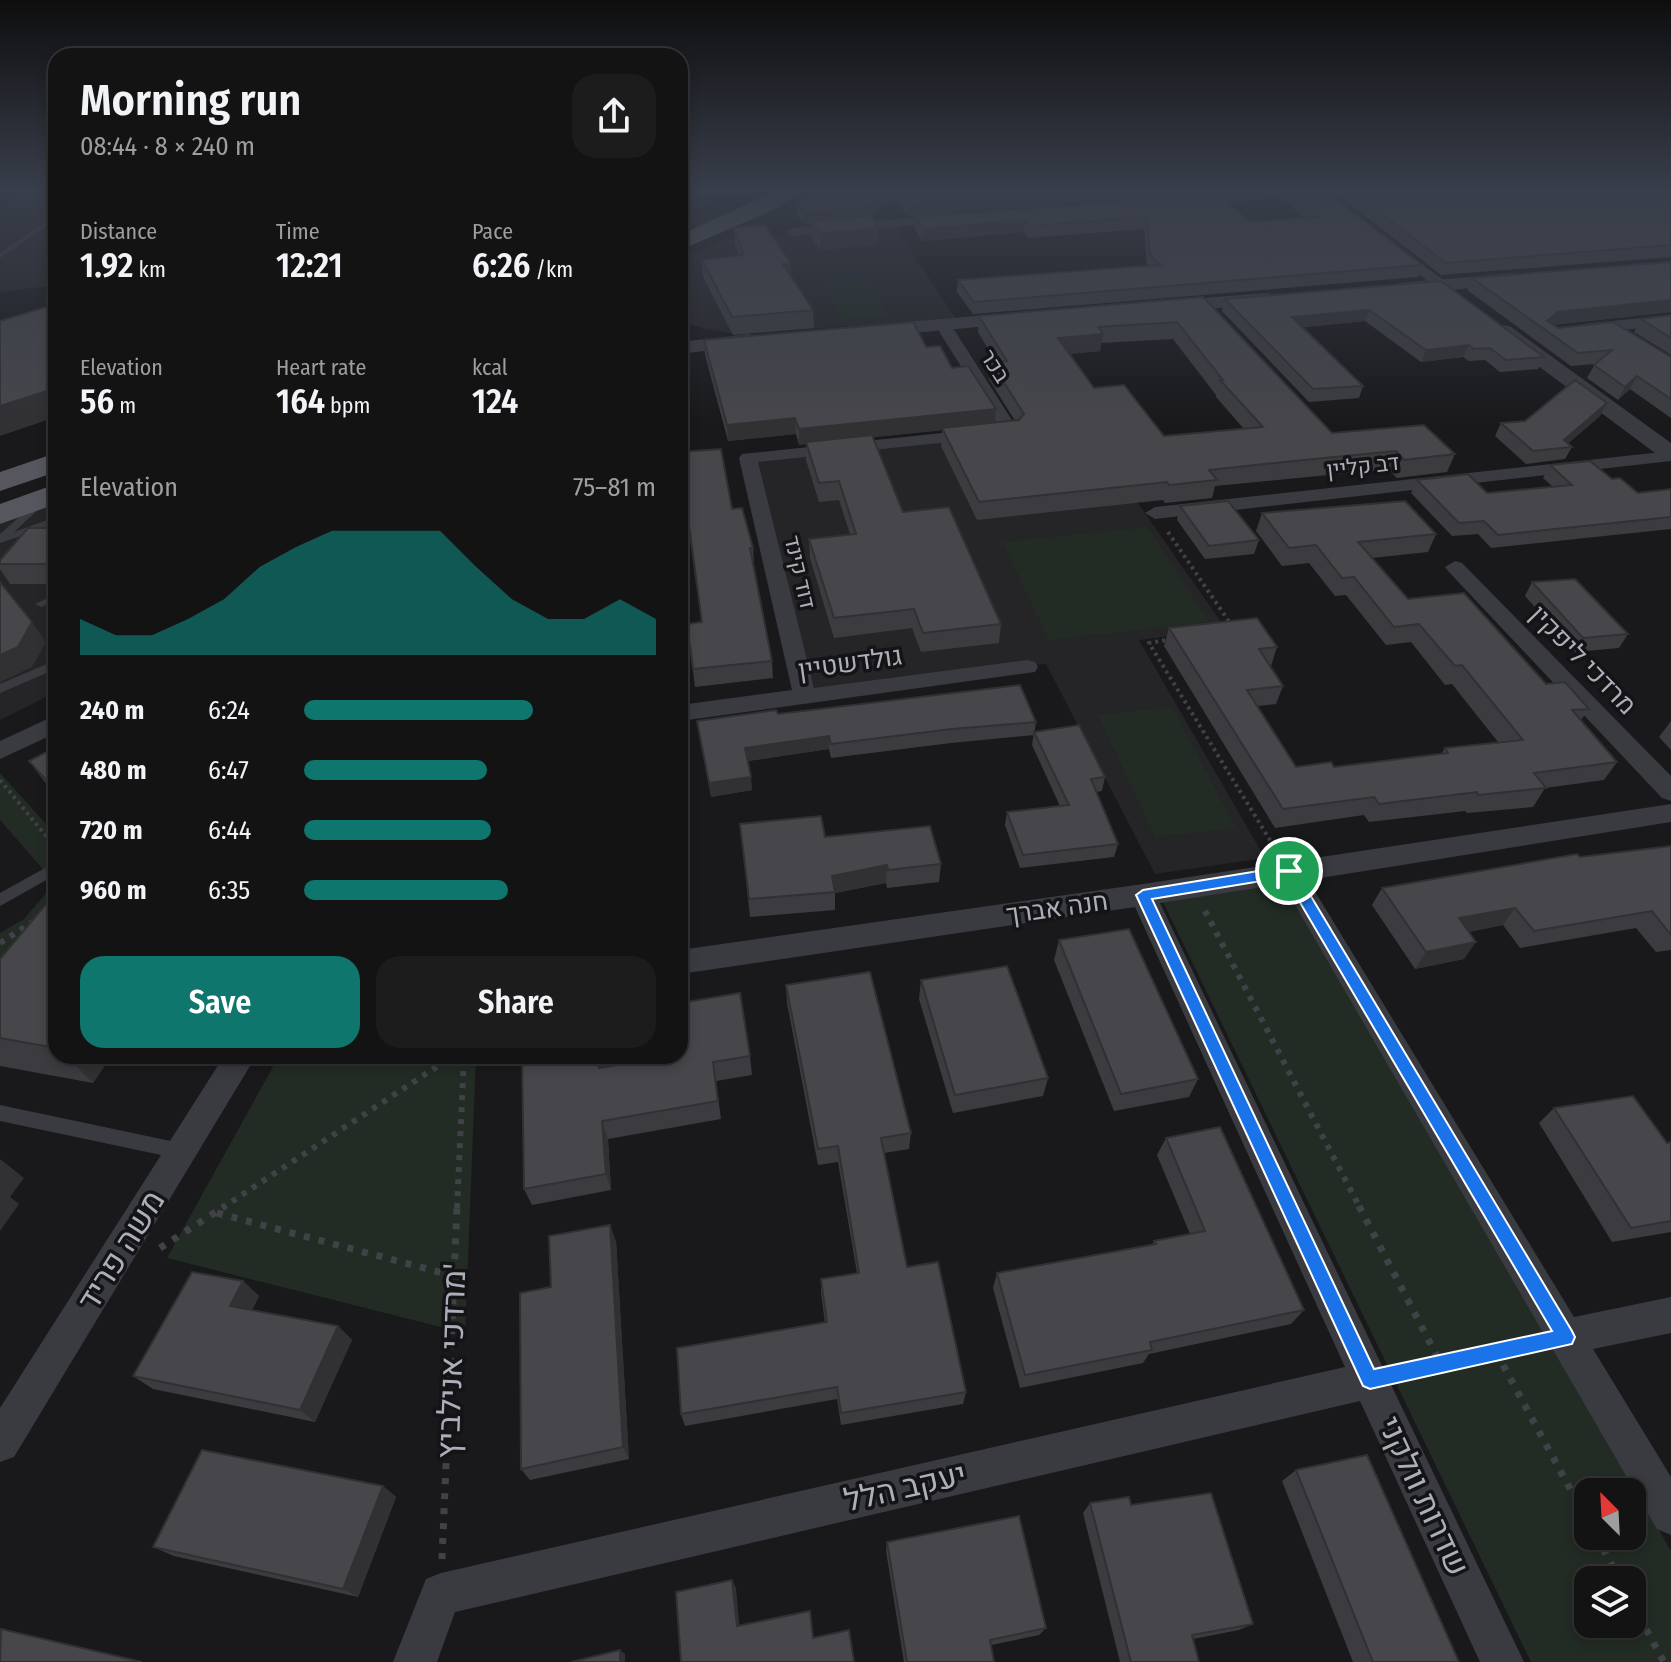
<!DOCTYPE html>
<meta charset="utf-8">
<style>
:root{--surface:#131314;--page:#1c1c1d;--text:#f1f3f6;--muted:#9d9ea0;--line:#323234;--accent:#0f766e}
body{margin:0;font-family:"Fira Sans Condensed",Heebo,sans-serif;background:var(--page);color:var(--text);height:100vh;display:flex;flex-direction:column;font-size:30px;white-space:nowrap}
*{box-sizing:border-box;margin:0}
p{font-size:26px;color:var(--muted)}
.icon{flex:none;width:44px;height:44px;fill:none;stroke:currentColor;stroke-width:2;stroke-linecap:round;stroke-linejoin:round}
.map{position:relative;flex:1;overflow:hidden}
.sheet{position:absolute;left:48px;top:48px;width:640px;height:1016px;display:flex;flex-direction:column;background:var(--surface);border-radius:24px;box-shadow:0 4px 12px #0003,0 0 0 2px var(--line)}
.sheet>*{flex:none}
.needle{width:52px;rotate:336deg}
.controls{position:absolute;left:1574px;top:1478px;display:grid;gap:16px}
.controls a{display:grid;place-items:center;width:72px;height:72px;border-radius:16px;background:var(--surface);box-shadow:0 4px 12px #0003,0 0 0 2px var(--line);font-size:40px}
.pin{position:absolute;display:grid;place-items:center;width:68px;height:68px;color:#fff;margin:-34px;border:4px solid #fff;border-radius:50%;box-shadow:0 2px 8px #0007}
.round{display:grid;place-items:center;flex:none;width:84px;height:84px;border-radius:24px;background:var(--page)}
.summary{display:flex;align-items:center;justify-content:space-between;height:136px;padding:0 32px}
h1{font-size:44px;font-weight:600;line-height:60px}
.stats{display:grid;grid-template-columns:repeat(3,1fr);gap:12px;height:136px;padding:8px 32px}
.stats div{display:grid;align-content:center}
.stats b{font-size:34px;font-weight:600}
.stats small{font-size:22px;font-weight:400}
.stats p{font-size:22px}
.chart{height:224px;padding:16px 32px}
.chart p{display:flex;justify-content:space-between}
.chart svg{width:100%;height:144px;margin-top:8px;fill:var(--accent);opacity:.7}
.action{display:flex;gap:16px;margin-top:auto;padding:16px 32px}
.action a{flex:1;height:92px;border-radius:24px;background:var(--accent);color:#fff;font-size:32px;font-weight:600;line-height:92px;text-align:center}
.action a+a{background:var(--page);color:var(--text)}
ul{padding:0 32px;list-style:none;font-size:26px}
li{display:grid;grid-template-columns:128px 96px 1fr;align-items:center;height:60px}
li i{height:20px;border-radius:10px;background:var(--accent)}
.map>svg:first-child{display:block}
</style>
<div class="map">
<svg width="1671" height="1662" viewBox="0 0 1671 1662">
<rect width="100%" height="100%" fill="#19191b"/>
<path fill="#252528" d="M20,189H56V285L0,292V202Z
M895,226L956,319L737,334L706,329L680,321V259L726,239Z
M1086,429L1226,629L1139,640L1265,858L1155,874L1046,664L815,691L755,460Z
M56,503V692L0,720V524Z"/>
<path fill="#232b25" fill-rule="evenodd" d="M869,279L888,316L841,320L824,283Z
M1148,527L1209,622L1049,640L1002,542Z
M1172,707L1236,828L1155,837L1098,715Z
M0,773L56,835V919L0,972V933L24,919L55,883L0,820Z
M1286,884L1671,1551V1662H1531L1163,902ZM1588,1492H1632V1536H1588ZM1588,1580H1632V1624H1588Z
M279,1056H476L465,1333L167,1258Z"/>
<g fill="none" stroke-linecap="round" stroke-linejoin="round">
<path stroke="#404247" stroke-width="3" stroke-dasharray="2 3" stroke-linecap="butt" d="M680,202L711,189
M680,213L706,202"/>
<path stroke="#404247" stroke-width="4" stroke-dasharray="3 4" stroke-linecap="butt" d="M1168,532L1232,626
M1172,639L1149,643L1276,850
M0,780L56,848"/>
<path stroke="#404247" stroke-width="6" stroke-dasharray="5 7" stroke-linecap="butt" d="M1205,911L1360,1208
M0,943L33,922
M222,1208L453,1056
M457,1208L464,1056"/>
<path stroke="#404247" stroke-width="7" stroke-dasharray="6 9" stroke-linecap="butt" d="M1359,1206L1441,1364
M217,1213L454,1276
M160,1248L225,1206
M1496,1352L1588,1522
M1402,1373L1533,1344
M1596,1536L1620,1580
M442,1559L457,1206
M1632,1603L1664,1662"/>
<path fill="#3a3b40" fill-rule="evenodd" d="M56,215V220L0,258V253Z
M40,499L45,502L44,504L14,532L56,517V524L0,543V534Z
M56,594V601L41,607L35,604Z
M56,660V669L0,693V684Z
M45,868L50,870L52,874L50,878L0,906V893Z
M0,1105L180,1143L186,1145L189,1151L186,1157L180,1159L0,1121Z"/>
<path fill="#3a3b40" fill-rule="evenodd" d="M1285,189H1344L1338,193L1188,205L1182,201L1188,197Z
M949,215L954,216V222L793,236L786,232L793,228Z
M1392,243L1448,283V289H1438L1387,250L1385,247Z
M1671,315V325L1583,334L1575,329L1583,324Z
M943,320L951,325L1019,431L1016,435L758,462L814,688L1027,660L1035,662L1038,667L1035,672L680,721V705L792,690L739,458L742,454L999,427L935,325Z
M1671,451V461L1155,519L1145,513L1155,507Z
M1455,561L1462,563L1671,776V801L1662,798L1448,571L1445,567Z
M56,715V733L0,759V741Z
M1671,804V822L1308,880L1574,1317L1671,1297V1333L1593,1349L1671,1477V1535L1657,1529L1283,884L1160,903L1524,1662H1480L1360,1401L455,1612L437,1662H393L426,1579L441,1573L1345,1367L1135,907L680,974V950L1143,884Z
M224,1056H256L14,1457L0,1462V1408Z"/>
<path fill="#3a3b40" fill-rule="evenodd" d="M1515,273L1524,279L1522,283L1400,295L1390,289L1400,283Z
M1268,293L1275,295L1278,299L1275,303L1165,313L1155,307L1165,301Z
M1025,312L1032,314L1035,318L1032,322L870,337L860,331L870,325Z
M1504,325L1511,327L1671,443V461L1663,459L1497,335L1494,331L1497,327Z
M750,334L760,340L757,344L680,354V342Z"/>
<path fill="#56575e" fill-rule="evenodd" d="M780,189H806L771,211L680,250V235Z
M56,453V472L0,491V472Z
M56,484V504L0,524V504Z"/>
</g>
<path fill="#3c3c40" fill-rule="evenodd" d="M822,189H1202L1201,193L907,216L896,199L868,217L878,229L877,245L820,250L812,238V223L804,224L797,215V203Z
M1287,189H1322L1422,265L1418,277L973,314L957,292L958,280L1147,266L1144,229L1028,238L1024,232L922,241L915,229V217L1219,194L1249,222L1305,218L1284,200Z
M1338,189H1671V257L1441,275L1337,194Z
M734,228L791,276L813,310L814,328L733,335L703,277L702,260L739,256L735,244Z
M1671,262V312L1553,325L1558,328L1671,357V418L1630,389L1618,400L1587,378L1595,364L1571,366L1467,290L1472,278Z
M1441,281L1544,357L1538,369L1500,372L1485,360L1469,361L1463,357L1421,362L1365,321L1303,327L1363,386L1359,398L1309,402L1222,311L1225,299Z
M1203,297L1332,433L1455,454L1447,472L1397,478L1388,469L1298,478L1215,486L1212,498L1165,503L1163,500L977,520L941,446L942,430L872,437L903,512L1001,624L999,643L921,652L912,628L834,638L810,558L809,539L850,534L839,500L819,502L806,460V444L799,445L796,434L728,441L705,355L704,340L926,347L952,368L996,409L994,423L1015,421L989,379L991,362H996L978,332L979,316ZM1173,339L1216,395V397L1244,429L1164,436L1094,388L1069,354L1100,351L1101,343Z
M1671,315V355L1634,332L1641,319Z
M1600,416L1568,443L1572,447L1565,459L1526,464L1495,436L1501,423Z
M680,452L732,509L753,548L754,565L772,661L773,678L695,687L687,624L702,622L691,543L685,544L681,525H680Z
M1550,465L1612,479L1638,493L1671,489V529L1491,548L1478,534L1452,536L1411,493L1417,480L1487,493L1553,487L1543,478Z
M1180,506L1259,540L1254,554L1205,559L1177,520Z
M1262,513L1436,534L1428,552L1372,558L1408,599L1546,684L1589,709L1581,720L1617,762L1604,780L1545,788L1533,807L1467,813L1465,811L1369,822L1364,815L1275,828L1164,646L1169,628L1277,647L1271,666L1283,686L1276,704L1258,706L1296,767H1334L1441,754L1445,748L1498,742L1452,684L1445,685L1411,642L1386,645L1346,595L1335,596L1309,563L1282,566L1256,531Z
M56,528V584H10L0,569V560Z
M1532,582L1628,634L1619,648L1575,652L1525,596Z
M778,714L1036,722L1034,735L951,743L831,758L829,749L748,761L752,790L711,797L697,721Z
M1671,721V750L1659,737Z
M1034,732L1105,777L1102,791L1096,792L1118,844L1114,857L1020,868L1005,825L1007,812L1060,806L1032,745Z
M56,747V794L44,781L29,761Z
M740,824L941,864L939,882L887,888L886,883L835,893V910L750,917Z
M1671,846V950L1656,952L1636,928L1520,948L1503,925L1469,932L1464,959L1415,969L1372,905L1382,888L1580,857Z
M56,897V1056H126L121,1063L108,1061L93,1083L0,1066V959Z
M1059,940L1198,1079L1189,1097L1114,1111L1054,960Z
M921,980L1048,1078L1043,1096L953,1113L919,999Z
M786,985L911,1133L909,1149L884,1153L907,1267L966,1392L963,1404L841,1425L837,1399L685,1426L681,1414L825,1323L821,1293V1279L857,1273L838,1162L818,1165L787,1003Z
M522,1056H602L603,1067L750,1056L752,1075L716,1081L721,1119L608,1139L611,1190L532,1205L524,1189Z
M1554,1108L1667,1143L1671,1142V1232L1612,1242L1539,1123Z
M1166,1138L1304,1310L1291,1324L1149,1354L1143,1363L1020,1388L993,1288L997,1273L1152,1245L1154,1241L1190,1234L1157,1155Z
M616,1241L629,1459L530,1480L521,1469L551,1287Z
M243,1281L259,1296L252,1310L338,1326L352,1340L315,1422L153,1389L133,1376Z
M1296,1470L1459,1662H1353L1282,1481Z
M383,1486L396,1497L358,1597L174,1556L153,1547Z
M1090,1503L1131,1505L1253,1624L1239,1630L1193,1639L1199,1662H1120L1083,1513Z
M887,1542L1046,1628L1039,1635L991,1645L994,1662H904L886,1551Z"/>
<path fill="#313134" d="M894,189H897L896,199L864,219L812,221V223L804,224L803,212Z
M1096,189H1202L1201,193L907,216V204Z
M1025,220L1024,232L922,241L923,229Z
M878,229L877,245L820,250V233Z
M783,264H791V281Z
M1671,300V312L1552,325L1547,321L1558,312Z
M1369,310L1365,321L1288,329L1292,317Z
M1103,334L1100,351L1056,355L1058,338Z
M1469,345L1463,357L1421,362L1426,350Z
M1637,376L1630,389L1618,400L1625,387Z
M56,388V417L0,436V406Z
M1607,403L1600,416L1563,448L1564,440Z
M996,409L994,425L799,445V429Z
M795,418L796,434L728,441L727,425Z
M683,526H689L691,543L685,544Z
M32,622L46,642L32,667L0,682V655Z
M829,736V749L746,761L745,748Z
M751,777L752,790L711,797L709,783Z
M887,865L886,883L835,893L832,876Z
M1515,908L1503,925L1448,936L1459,918Z
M1476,942L1464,959L1415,969L1426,952Z
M66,1056H104L108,1061L93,1083Z
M114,1056H126L121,1063Z
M598,1056H602L604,1086L599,1068Z
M602,1121L608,1139L611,1190L606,1174Z
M0,1159L24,1178L10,1197L19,1204L0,1231Z
M610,1225L616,1241L629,1459L623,1447Z
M243,1281L259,1296L247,1320L230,1306Z
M338,1326L352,1340L315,1422L300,1410Z
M383,1486L396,1497L358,1597L343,1589Z
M732,1580L736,1588L740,1632L737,1626Z
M620,1650L625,1654V1662H620Z"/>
<path fill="#46464b" stroke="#313134" stroke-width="2" fill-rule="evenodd" d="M822,189H894L864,208L803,212L797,203Z
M898,189H1095L907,204Z
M1288,189H1322L1422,265L974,302L958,280L1160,265L1150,254L1146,217L1030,226L1025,220L923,229L915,217L1219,194L1249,222L1321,217Z
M1349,189H1671V245L1446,263Z
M871,216L878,229L820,233L812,221Z
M765,225L791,264H783L813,310L732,317L702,260L744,255L734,228Z
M1671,262V300L1558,312L1547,321L1558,328L1613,322L1671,357V399L1637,376L1625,387L1594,365L1612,350L1578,353L1472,278Z
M1441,281L1544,357L1506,360L1490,348L1474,349L1469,345L1426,350L1369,310L1292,317L1363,386L1313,389L1225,299Z
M1203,297L1332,433L1424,425L1455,454L1404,460L1396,451L1304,460L1209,470L1217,480L1169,485L1167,482L979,502L942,428L1019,420L1024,414L991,362L1007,361L979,316ZM1177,322L1223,380H1220L1263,427L1164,436L1124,385L1094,388L1058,338L1103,334L1098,327Z
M56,304V388L0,406V321Z
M1671,315V338L1641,319Z
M913,322L926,347L940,346L952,368L968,366L996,409L799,429L795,418L727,425L704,340Z
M1575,380L1607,403L1564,440L1572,447L1533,451L1501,423L1525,421Z
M872,435L903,512L949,507L1001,624L923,633L914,609L834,618L809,539L856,534L839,481L819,483L806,442Z
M721,449L732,509L742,508L753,548H750L772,661L693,669L687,624L702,622L689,526H683L680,511V452Z
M1590,461L1612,479L1620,478L1638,493L1671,489V517L1498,535L1484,521L1459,523L1417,480L1468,474L1487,493L1572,485L1550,465Z
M1228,501L1259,540L1209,546L1180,506Z
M1405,501L1436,534L1358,542L1408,599L1464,593L1546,684L1565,682L1589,709L1572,710L1617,762L1534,773L1546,788L1478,795L1477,792L1379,804L1374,797L1283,809L1169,628L1257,618L1277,647L1259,649L1283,686L1247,690L1296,767L1331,762L1334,767L1448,753L1445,748L1523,740L1462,665L1455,666L1419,624L1394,627L1354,577L1342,578L1316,545L1289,548L1262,513Z
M28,528H56V564H0V560Z
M1575,579L1628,634L1583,638L1532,582Z
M0,582L32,622L18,647L0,655Z
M1020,685L1036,722L952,729L831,744L829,736L745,748L751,777L709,783L697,721L776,710L778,714Z
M1079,725L1105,777L1091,779L1118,844L1023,855L1007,812L1069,805L1034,732Z
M56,747V788L54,789L29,761Z
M821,816L825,837L930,826L941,864L888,870L887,865L832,876L835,892L749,899L740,824Z
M1671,846V935L1652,911L1534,931L1515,908L1459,918L1476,942L1426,952L1382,888L1577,854L1580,857Z
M52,897H56V1048L0,1038V959Z
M1129,929L1198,1079L1121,1094L1059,940Z
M1007,966L1048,1078L955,1095L921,980Z
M870,972L911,1133L881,1138L907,1267L938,1262L966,1392L841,1413L837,1387L681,1414L677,1348L827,1322L821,1279L859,1273L838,1146L818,1149L786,985Z
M740,993L750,1056L713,1062L718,1101L602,1121L606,1174L524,1189L522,1056H598L599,1068L664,1057L663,1056H680V1003Z
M1633,1096L1667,1143L1671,1142V1221L1631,1228L1554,1108Z
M1220,1127L1304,1310L1150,1342L1152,1350L1025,1375L997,1273L1156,1244L1154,1241L1205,1231L1166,1138Z
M610,1225L623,1447L521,1469L520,1293L551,1287L549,1236Z
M192,1272L243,1281L230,1306L338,1326L300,1410L133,1376Z
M202,1450L383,1486L343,1589L153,1547Z
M1367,1455L1459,1662H1373L1296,1470Z
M1211,1493L1253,1624L1192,1635L1199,1662H1131L1090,1503L1129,1497L1131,1505Z
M1019,1516L1046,1628L990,1640L994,1662H907L887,1542Z
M732,1580L737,1626L810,1611L813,1638L849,1630L854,1662H681L676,1592Z
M1,1629L142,1662H0Z
M620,1650V1662H571Z"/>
<linearGradient id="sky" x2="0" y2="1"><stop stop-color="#0e0e0f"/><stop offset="0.45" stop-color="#383e4a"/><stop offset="1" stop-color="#383e4a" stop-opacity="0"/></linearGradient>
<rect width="1671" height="422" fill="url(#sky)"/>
<path fill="#1a73e8" stroke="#fff" stroke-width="2" fill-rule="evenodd" d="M1289,866L1294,868L1572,1331L1575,1337L1572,1344L1370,1389L1363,1386L1136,895L1143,890ZM1285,877L1552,1331L1374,1369L1152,899Z"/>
<g text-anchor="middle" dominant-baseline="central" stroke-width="7" stroke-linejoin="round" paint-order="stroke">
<g font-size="22" fill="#acafba" stroke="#141416">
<text transform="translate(995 366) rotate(57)">בכר</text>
<text transform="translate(1363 466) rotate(-6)">דב קליין</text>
<text transform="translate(800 572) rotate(77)">דוד קינד</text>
</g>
<g font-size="26" fill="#acafba" stroke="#141416">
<text transform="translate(1583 660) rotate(46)">מרדכי ליפקין</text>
<text transform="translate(850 663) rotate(-8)">גולדשטיין</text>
<text transform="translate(1057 908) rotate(-8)">חנה אברך</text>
</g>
<g font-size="32" fill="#acafba" stroke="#141416">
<text transform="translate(121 1250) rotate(-58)">משה פריד</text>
<text transform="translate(451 1361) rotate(-88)">מרדכי אנילביץ'</text>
<text transform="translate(905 1487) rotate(-13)">יעקב הלל</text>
<text transform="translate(1424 1496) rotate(65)">שדרות וולקני</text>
</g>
</g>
</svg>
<div class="controls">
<a><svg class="needle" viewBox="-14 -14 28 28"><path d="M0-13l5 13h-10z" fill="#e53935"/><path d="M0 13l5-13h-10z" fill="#9d9ea0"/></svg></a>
<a><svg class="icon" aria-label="layers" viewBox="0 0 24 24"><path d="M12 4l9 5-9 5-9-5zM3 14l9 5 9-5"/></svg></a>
</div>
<div class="pin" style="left:1289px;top:871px;background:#1e9e55"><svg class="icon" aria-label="arrive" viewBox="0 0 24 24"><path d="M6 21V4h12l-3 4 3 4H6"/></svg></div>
<section class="sheet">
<div class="summary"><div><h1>Morning run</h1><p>08:44 · 8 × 240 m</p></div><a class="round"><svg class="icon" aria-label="share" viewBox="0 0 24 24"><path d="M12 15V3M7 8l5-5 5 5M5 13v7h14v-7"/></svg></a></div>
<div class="stats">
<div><p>Distance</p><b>1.92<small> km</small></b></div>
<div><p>Time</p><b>12:21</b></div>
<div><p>Pace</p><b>6:26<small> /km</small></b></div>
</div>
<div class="stats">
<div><p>Elevation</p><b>56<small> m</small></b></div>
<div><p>Heart rate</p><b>164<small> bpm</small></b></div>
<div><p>kcal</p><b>124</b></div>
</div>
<div class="chart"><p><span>Elevation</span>75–81 m</p>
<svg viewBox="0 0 160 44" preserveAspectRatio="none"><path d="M0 44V33L10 38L20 38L30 33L40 27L50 17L60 11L70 6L80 6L90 6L100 6L110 17L120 27L130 33L140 33L150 27L160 33V44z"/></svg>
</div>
<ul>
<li><b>240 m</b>6:24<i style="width:65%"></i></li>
<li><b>480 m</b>6:47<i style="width:52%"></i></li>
<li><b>720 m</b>6:44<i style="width:53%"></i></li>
<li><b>960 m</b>6:35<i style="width:58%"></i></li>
</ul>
<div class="action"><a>Save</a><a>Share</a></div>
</section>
</div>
